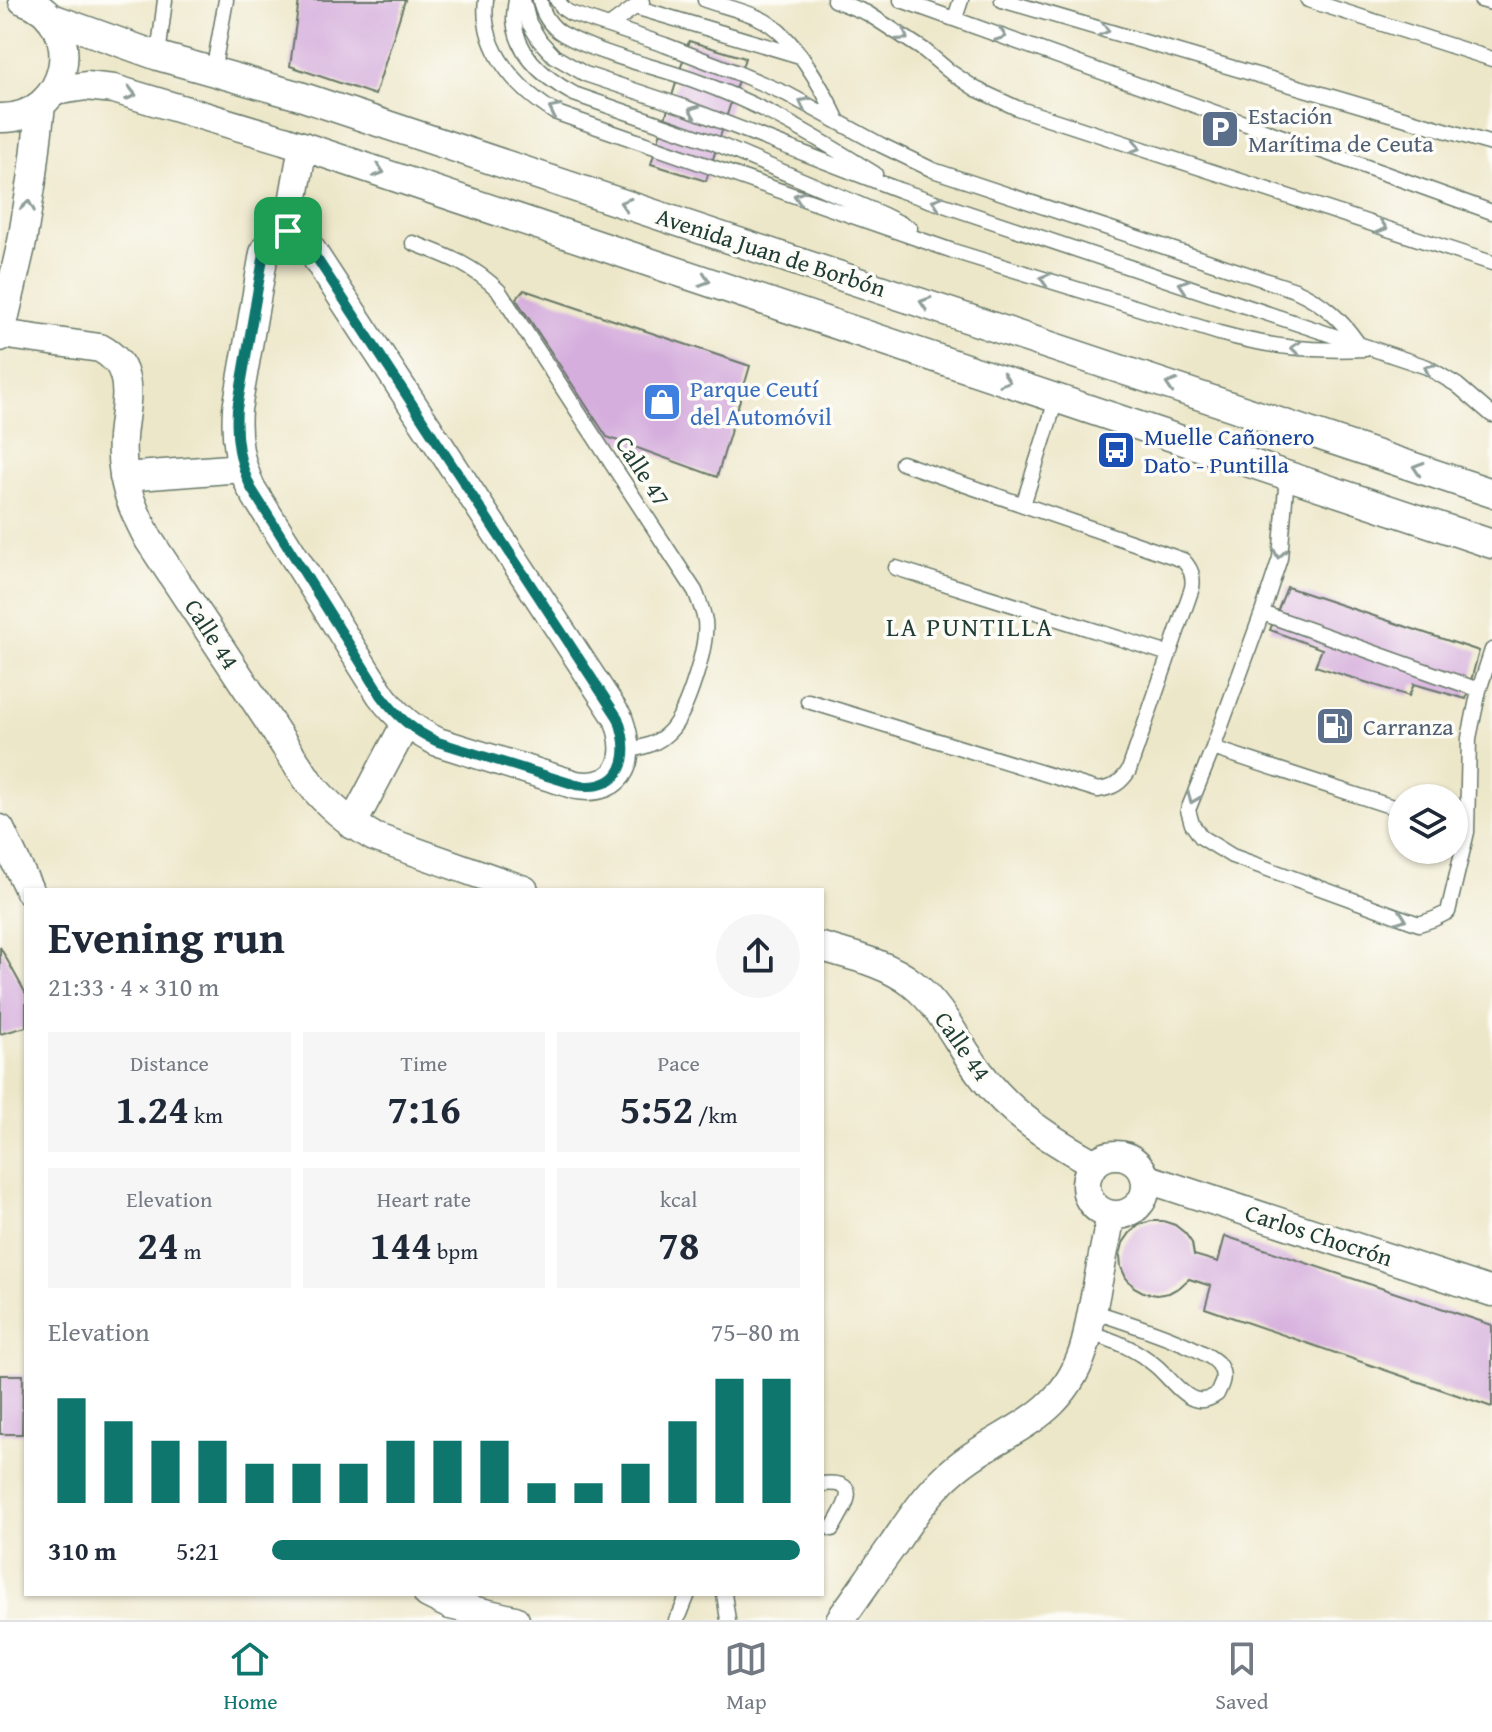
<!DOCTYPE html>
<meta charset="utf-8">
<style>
:root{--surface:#fff;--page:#f6f6f7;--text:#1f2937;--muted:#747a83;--line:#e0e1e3;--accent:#0f766e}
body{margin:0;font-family:"Gentium Book Plus",serif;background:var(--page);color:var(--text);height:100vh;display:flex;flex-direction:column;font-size:30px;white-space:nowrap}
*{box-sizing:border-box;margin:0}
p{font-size:26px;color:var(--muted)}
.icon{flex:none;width:44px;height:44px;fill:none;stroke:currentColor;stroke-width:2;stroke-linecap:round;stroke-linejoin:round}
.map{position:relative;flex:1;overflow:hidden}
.sheet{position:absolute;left:24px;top:888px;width:800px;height:708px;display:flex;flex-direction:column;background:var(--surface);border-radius:0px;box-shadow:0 2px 6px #0004}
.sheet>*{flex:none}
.tools{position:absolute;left:1388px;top:784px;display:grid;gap:16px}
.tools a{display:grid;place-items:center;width:80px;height:80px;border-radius:50%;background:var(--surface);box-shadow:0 2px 6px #0004;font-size:40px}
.pin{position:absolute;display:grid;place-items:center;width:68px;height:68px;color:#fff;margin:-34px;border-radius:16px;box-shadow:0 4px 12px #0006}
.round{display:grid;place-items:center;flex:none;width:84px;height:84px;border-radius:42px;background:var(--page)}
.headline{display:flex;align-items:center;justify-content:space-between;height:136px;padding:0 24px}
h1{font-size:44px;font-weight:600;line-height:60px}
.metrics{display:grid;grid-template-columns:repeat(3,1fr);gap:12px;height:136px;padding:8px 24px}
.metrics div{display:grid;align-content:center;border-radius:0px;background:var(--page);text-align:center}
.metrics b{font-size:40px;font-weight:600}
.metrics small{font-size:22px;font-weight:400}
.metrics p{font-size:22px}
.chart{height:224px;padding:16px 24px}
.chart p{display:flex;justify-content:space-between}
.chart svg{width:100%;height:144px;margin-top:8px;stroke:var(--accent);stroke-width:6}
ul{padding:0 24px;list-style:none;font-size:26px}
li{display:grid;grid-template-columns:128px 96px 1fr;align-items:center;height:60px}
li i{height:20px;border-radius:10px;background:var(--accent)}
.tab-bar{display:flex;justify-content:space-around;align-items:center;height:112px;border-top:2px solid var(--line);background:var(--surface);font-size:22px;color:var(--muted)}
.tab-bar a{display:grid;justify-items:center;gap:4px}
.tab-bar .selected{color:var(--accent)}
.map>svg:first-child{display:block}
</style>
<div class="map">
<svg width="1492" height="1620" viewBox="0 0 1492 1620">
<rect width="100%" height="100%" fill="#fdfcf7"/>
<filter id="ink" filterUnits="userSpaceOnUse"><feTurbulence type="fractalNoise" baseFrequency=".0125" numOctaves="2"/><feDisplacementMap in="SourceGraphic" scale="16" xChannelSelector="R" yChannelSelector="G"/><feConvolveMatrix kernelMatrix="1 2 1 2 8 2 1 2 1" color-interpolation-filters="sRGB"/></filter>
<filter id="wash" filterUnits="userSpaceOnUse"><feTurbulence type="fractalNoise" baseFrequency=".006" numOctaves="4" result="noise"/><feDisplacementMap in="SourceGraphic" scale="32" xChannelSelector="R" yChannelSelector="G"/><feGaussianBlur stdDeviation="1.8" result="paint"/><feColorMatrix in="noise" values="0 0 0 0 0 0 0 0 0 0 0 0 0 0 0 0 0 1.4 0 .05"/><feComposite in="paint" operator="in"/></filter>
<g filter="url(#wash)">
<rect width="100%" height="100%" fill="#ede7c9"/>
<g id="blocks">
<path fill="#d5aedd" d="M299,0H405L375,95L290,66Z
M689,41L745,58L706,181L651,164Z
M524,290L750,366L717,477L607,437L516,299Z
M1287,587L1479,651L1466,699L1414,684L1409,696L1315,666L1322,649L1270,630Z
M0,947L26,994V1027L0,1034Z
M1151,1221H1163L1175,1225L1185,1233L1192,1243L1194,1255L1218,1262L1225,1236L1492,1325V1407L1205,1308L1211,1286L1189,1279L1180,1287L1169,1293L1157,1295L1145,1293L1134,1287L1126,1278L1121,1267L1120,1255L1123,1243L1130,1233L1139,1225Z
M0,1375H23L22,1434H0Z"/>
</g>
</g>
<g filter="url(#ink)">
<use href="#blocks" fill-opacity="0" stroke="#677868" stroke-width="2"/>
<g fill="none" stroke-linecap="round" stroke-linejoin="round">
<defs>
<path id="service" d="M486,0C480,48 516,88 554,112L953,251L1219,333C1270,347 1312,352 1365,349
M516,0C515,6 514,14 514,20C517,55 546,79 574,94L715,143L884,215L910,228
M523,0L529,23L540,41L554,56L585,74L684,107L899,190L1427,367L1457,385L1492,415
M540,0C542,14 551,27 563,34C605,57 652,65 696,81C763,105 816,137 875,174
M557,0L564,9L570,13L665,45L735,72L787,94L881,145L933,170L1295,290C1322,302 1340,318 1357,342
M705,0C723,6 742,10 759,18C793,33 823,89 838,121
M834,0L867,13L924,50L949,71L976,89L1017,108L1492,263
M901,0L1492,212
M1002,0L1492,144
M1308,0L1492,59
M1481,0L1492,3
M635,7L800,56
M955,18L961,0
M609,26L642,2
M158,56L165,0
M213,72L226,0
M413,243C447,256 473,265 499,291L695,591C699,601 703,610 705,621C708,646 687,713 670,731C658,744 642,748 625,751
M1287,476L1280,558L1262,613L1213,748L1188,810L1192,824L1201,837L1232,856L1419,924L1434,919L1448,912L1467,832L1469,738L1479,690L1492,650
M1023,505L1057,397
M896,568L1169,654
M1262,613L1479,690
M808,701L1098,790C1113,788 1121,783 1129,770L1192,588C1194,576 1191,569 1183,560L902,463
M1213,748L1402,810
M1088,1333C1113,1339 1136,1349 1156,1366C1167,1375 1181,1395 1194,1399C1202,1402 1210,1399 1217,1394C1222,1384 1226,1376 1219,1365C1207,1347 1116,1319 1092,1311
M822,1484C865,1480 844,1507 832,1529
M724,1594L728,1620
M676,1620L680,1614L688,1594"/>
<path id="minor" d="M49,17L158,56L300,96L1492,493
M54,91L86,86L114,89L284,140L1492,544
M0,118C69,120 89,22 23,0
M288,231L298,235L308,245L618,718C632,756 624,792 576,785L438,742C414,731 397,717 381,695L251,488C239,461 235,438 237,409L264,253C270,240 274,234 288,231Z
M288,231L303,146
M1,334L100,348C111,354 121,362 124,375C130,394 123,418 122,438C121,450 122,463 124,475C128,499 138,519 149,540L309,782C328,806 348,822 374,837L524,890
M0,337L22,242L33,174L41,105
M124,477L242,468
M352,825L406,723
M0,829L29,890
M822,947C853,956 888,964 913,984C943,1008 957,1043 980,1073C1010,1114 1051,1140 1095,1164
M1086 1185a30 30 0 1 1 60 0a30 30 0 1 1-60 0Z
M1145,1178L1492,1292
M428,1594L450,1605L515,1620
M840,1620C858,1595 875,1570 893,1545C908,1523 922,1501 941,1482C995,1427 1063,1428 1086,1342L1111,1215"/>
</defs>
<use href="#service" stroke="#677868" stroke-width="17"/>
<use href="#minor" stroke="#677868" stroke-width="31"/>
<use href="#service" stroke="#fff" stroke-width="14"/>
<use href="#minor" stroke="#fff" stroke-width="28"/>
</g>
<defs><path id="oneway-chevron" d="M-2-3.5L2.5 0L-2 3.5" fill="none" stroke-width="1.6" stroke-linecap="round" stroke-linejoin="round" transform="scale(2)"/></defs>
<g stroke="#8f9e9a">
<use href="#oneway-chevron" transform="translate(1104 30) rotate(16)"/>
<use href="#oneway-chevron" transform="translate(1001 35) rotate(20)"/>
<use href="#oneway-chevron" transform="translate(903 36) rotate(35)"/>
<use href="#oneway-chevron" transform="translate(131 94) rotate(14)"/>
<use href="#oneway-chevron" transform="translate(804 103) rotate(-152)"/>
<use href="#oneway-chevron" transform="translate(554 110) rotate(-154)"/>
<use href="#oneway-chevron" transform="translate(694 111) rotate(-159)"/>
<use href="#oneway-chevron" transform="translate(1135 147) rotate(18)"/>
<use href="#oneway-chevron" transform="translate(379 171) rotate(18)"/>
<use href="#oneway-chevron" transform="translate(799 197) rotate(-161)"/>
<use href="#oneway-chevron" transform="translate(937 202) rotate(-162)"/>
<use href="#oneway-chevron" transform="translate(625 204) rotate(-162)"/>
<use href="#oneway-chevron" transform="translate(28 206) rotate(-81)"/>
<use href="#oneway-chevron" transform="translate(1382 227) rotate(18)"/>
<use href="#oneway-chevron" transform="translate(1045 279) rotate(-163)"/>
<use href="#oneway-chevron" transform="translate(705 280) rotate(18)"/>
<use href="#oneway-chevron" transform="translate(1184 285) rotate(-162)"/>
<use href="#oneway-chevron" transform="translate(925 303) rotate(-162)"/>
<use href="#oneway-chevron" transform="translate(1296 348) rotate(-175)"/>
<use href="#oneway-chevron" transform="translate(1429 369) rotate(-153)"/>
<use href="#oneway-chevron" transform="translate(1005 380) rotate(18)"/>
<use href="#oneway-chevron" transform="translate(1171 385) rotate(-162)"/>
<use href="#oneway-chevron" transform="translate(1418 468) rotate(-162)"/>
<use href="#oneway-chevron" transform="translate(1279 553) rotate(100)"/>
<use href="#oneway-chevron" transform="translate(1193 798) rotate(111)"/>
<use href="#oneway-chevron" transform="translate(1401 918) rotate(20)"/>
</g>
</g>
<g fill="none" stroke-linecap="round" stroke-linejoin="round" filter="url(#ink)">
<defs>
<path id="route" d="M288,231L298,235L308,245L618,718C632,757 624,792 576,785L438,742C414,731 397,717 381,695L251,488C239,461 235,438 237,409L264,253C270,240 274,234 288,231Z"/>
</defs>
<use href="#route" stroke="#fff" stroke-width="16"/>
<use href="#route" stroke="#0f766e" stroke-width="10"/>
</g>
<defs>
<symbol id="parking-square" viewBox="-11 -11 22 22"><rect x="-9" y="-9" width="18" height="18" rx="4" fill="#5c6f8a" stroke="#fdfcf7"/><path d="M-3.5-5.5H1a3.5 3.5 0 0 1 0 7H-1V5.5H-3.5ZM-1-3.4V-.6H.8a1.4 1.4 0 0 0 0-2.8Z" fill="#fff"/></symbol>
<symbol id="shop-square" viewBox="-11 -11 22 22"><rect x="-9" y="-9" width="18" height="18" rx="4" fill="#3f7fe0" stroke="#fdfcf7"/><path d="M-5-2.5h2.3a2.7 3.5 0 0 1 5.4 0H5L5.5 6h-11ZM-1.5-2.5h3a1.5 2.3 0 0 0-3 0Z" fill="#fff"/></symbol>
<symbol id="bus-square" viewBox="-11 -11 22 22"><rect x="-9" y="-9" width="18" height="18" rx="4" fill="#1a4fb4" stroke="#fdfcf7"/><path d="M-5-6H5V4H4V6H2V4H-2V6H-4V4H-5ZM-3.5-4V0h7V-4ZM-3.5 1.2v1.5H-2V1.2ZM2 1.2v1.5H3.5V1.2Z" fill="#fff"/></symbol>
<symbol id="fuel-square" viewBox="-11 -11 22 22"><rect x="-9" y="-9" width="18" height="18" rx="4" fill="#5c6f8a" stroke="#fdfcf7"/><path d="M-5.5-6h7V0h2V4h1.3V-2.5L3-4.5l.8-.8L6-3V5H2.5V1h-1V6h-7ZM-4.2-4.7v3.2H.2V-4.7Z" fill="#fff"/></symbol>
</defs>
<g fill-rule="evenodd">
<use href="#parking-square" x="1198" y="107" width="44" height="44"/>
<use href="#shop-square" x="640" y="380" width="44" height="44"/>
<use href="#bus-square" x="1094" y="428" width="44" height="44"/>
<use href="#fuel-square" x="1313" y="704" width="44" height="44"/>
</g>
<g text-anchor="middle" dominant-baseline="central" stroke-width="7" stroke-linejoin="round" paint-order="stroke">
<g font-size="24" fill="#4e5e75" stroke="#fdfcf7" text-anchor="start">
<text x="1248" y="115">Estación<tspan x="1248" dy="28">Marítima de Ceuta</tspan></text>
<text x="1363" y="726">Carranza</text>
</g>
<g font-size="24" fill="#1f3d34" stroke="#fdfcf7">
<text transform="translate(771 252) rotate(18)">Avenida Juan de Borbón</text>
<text transform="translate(643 471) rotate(57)">Calle 47</text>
<text transform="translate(212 634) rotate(57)">Calle 44</text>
<text transform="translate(963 1046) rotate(55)">Calle 44</text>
<text transform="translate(1319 1235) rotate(18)">Carlos Chocrón</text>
</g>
<g font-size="24" fill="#366cbe" stroke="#fdfcf7" text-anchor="start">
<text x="690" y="388">Parque Ceutí<tspan x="690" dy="28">del Automóvil</tspan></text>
</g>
<g font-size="24" fill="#164399" stroke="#fdfcf7" text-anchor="start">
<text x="1144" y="436">Muelle Cañonero<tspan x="1144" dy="28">Dato - Puntilla</tspan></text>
</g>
<g font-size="26" letter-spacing="2" fill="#1f3d34" stroke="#fdfcf7">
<text x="970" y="626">LA PUNTILLA</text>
</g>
</g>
</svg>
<div class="tools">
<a><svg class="icon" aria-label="layers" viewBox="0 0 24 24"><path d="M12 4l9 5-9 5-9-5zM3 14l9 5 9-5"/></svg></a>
</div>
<div class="pin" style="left:288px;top:231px;background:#1e9e55"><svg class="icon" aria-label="arrive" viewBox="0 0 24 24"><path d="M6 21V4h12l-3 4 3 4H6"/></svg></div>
<section class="sheet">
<div class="headline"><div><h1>Evening run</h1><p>21:33 · 4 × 310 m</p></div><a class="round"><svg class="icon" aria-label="share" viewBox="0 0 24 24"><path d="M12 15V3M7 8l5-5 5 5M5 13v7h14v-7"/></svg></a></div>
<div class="metrics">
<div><p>Distance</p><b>1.24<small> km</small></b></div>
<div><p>Time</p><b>7:16</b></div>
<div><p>Pace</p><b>5:52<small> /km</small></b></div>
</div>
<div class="metrics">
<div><p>Elevation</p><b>24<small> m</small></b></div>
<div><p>Heart rate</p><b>144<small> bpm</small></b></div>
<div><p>kcal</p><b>78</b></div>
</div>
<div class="chart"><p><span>Elevation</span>75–80 m</p>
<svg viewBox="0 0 160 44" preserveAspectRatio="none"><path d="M5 44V12M15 44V19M25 44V25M35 44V25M45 44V32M55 44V32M65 44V32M75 44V25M85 44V25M95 44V25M105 44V38M115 44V38M125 44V32M135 44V19M145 44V6M155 44V6"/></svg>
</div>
<ul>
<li><b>310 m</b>5:21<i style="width:100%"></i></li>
</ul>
</section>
</div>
<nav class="tab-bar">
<a class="selected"><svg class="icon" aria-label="home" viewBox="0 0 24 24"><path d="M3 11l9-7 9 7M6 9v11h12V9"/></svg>Home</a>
<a><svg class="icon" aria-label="map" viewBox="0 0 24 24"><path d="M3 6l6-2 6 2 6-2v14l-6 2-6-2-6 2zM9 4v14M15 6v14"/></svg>Map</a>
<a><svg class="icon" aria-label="saved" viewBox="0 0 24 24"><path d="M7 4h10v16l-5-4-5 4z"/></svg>Saved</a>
</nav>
